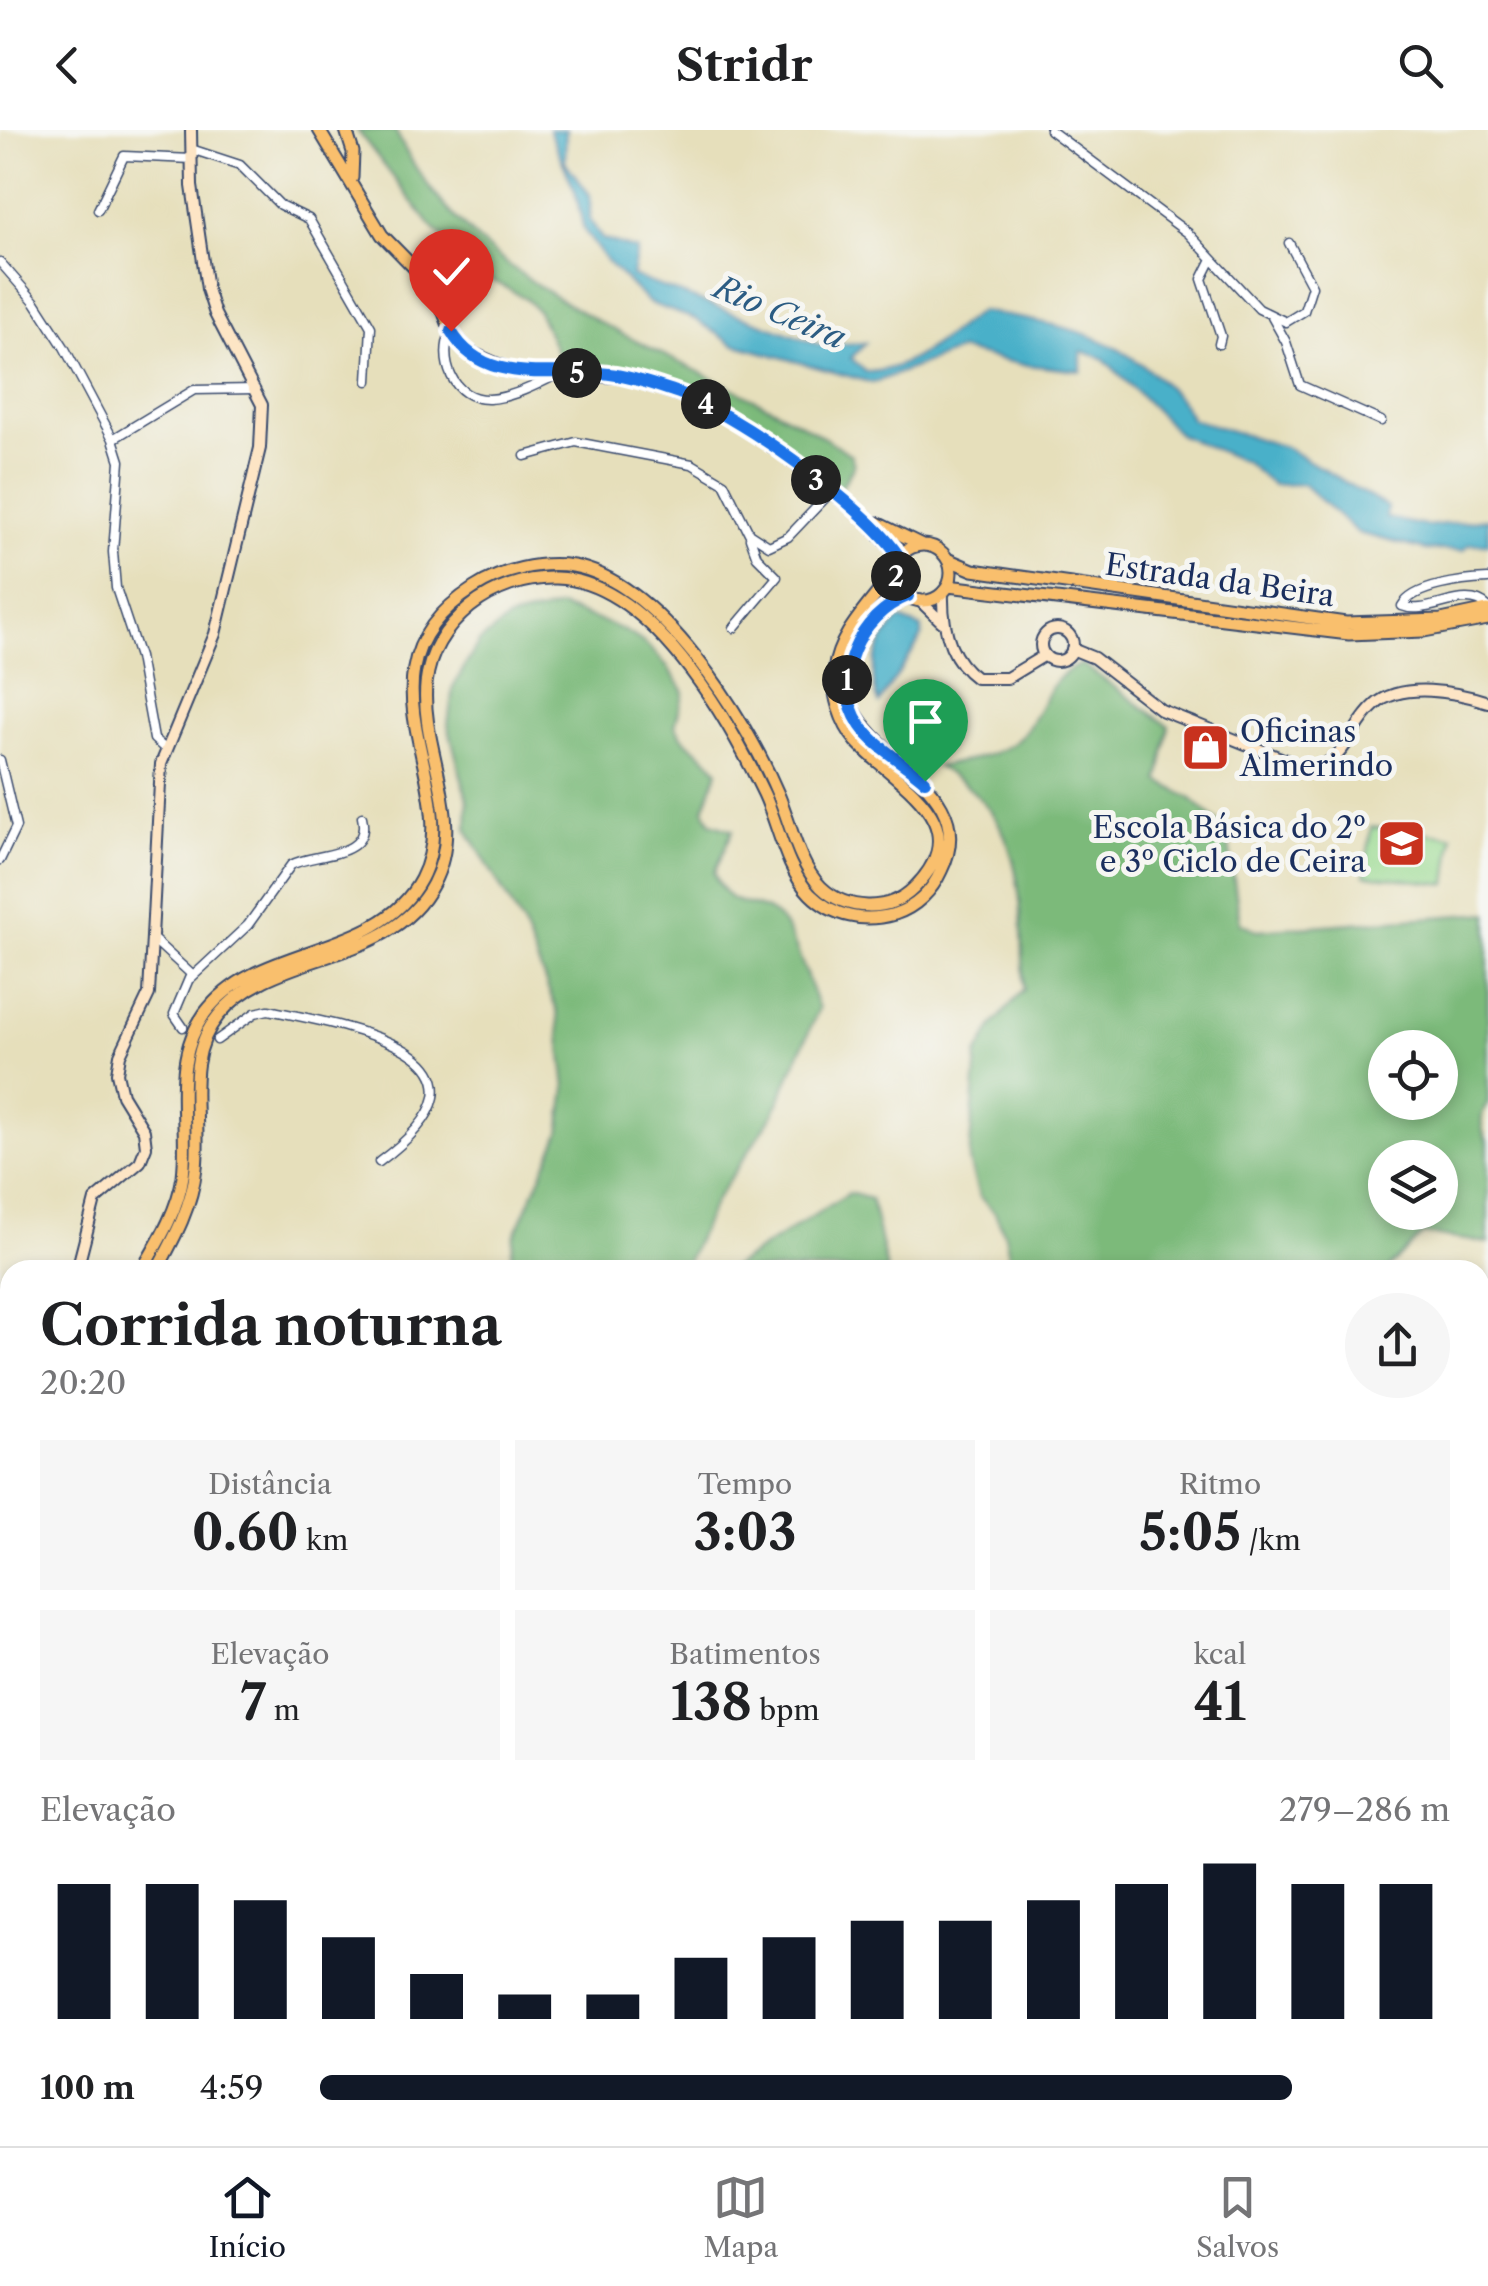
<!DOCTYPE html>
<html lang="pt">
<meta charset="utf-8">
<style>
:root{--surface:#fff;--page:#f6f6f6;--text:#202124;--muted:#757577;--line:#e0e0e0;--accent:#111827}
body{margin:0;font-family:"Libre Caslon Text",serif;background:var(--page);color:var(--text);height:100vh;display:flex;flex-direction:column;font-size:38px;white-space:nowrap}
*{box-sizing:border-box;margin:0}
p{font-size:32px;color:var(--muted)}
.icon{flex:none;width:55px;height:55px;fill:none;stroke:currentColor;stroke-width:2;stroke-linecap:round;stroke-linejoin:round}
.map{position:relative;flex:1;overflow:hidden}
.side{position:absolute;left:0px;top:1130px;width:1490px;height:888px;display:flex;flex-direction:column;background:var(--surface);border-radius:30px 30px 0 0;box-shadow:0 5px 15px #0003}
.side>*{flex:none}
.tools{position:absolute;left:1368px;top:900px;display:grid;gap:20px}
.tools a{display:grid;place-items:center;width:90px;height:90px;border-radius:50%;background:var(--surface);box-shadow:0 5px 15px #0003;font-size:50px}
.pin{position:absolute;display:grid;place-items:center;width:85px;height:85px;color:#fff;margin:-102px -42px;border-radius:50% 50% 50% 0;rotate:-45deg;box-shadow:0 0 10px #0007}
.pin .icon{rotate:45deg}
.km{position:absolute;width:50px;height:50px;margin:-25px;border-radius:50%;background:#222;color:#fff;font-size:28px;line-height:50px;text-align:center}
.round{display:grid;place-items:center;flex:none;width:105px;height:105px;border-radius:52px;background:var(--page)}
.overview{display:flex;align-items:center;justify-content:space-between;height:170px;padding:0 40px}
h1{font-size:55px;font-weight:800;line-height:75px}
.figures{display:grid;grid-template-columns:repeat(3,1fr);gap:15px;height:170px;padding:10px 40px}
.figures div{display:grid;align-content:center;border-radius:0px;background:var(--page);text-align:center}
.figures b{font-size:50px;font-weight:800}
.figures small{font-size:28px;font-weight:400}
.figures p{font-size:28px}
.chart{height:280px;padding:20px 40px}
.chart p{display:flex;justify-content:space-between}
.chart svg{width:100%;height:180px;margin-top:10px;stroke:var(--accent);stroke-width:6}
ul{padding:0 40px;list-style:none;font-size:32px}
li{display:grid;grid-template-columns:160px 120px 1fr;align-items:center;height:75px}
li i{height:25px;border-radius:12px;background:var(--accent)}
header{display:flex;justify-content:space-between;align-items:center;height:130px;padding:0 40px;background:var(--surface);font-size:45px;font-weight:800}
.tabs{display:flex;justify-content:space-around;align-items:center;height:140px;border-top:2px solid var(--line);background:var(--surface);font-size:28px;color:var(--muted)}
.tabs a{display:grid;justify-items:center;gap:5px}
.tabs .on{color:var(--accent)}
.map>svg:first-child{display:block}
</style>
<header><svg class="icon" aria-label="back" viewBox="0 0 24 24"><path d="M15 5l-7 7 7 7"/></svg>Stridr<svg class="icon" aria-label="search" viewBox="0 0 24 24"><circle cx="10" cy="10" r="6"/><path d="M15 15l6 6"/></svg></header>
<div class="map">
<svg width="1488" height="2016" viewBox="0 0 1488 2016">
<rect width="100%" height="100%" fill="#f6f6f2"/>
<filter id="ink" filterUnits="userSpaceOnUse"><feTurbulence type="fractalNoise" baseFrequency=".01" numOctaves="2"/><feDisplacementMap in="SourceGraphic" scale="20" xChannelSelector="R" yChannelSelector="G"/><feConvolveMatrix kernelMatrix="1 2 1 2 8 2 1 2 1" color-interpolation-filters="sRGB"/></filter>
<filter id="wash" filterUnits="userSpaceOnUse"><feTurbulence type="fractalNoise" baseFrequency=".0048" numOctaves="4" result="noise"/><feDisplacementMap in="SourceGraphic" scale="40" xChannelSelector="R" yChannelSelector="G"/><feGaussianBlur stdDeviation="2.25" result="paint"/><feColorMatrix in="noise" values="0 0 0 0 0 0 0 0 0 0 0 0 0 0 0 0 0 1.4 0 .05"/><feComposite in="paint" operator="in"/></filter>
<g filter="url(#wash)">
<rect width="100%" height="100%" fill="#e6dfbb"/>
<path fill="#9ada90" stroke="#5a8477" stroke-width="2.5" d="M1371,697L1453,706L1447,754L1365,745Z"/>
<path fill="#7bba7a" stroke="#4b746c" stroke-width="2.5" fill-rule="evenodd" d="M357,0H395C478,179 702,223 851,325L854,335L840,359C744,280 687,246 561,231L538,181L525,168L484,146L431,96Z
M560,477C622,499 649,502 684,562L675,595C689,622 704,619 718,641L704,679L711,693L733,700L714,743C731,785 748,765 775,785C794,798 809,857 819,878L773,985L715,1071L683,1140H509L514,1107L560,1003L566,958L557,881L523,795L467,700L468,673L448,595L453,557L479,512L509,489Z
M1082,534L1169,596L1159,651L1190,668L1227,700L1240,793L1257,800L1488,783V973C1479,984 1480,1000 1488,1012V1113L1423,1104L1386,1140H1012L1005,1105L995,1083L979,1066L969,1031L977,925L994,894L1024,859C1020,769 1029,683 937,637C964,630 1005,627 1024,603C1046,576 1045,548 1082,534ZM1385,918H1440V972H1385ZM1385,1028H1440V1082H1385Z
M849,1063L871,1069L887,1140H728Z"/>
<path fill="#4ab0c9" stroke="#327094" stroke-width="2.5" d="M549,0H566L565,32L590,65V90L602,109L637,120L632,146L820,215L866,213L851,228L866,242C909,242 946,205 980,181C1050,194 1103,198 1158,248C1172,262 1184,271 1191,289L1285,317L1387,377L1386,388L1426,396L1488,389V414H1469L1463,420H1426L1358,403L1303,354L1273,355L1245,332L1180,305L1103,228L1081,221V241L1019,234L959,220L873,253L733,214L695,189L649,173L606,131L584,100L575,61Z
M900,489L922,498V507L879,573C867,540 875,514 900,489Z"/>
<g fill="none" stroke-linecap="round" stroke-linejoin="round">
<path stroke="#4ab0c9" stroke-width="2.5" d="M1480,1935L1488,1938
M998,2016L1032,2008"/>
</g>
</g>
<g filter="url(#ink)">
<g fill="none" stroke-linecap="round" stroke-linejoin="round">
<defs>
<path id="street" d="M1050,0L1188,103L1259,179L1286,192L1304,181L1312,156L1289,113
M191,19L240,35L280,75L309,89L371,197L368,251
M98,80L124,26L192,29
M1212,129L1202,149L1221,206L1219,214
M0,132L35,172L64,217L113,309L120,331L113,422L116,458L139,527L154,609L165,619
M1272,187L1286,212L1300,255L1381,291
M451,201C438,229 452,270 489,269C511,268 537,255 556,245
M113,309L194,260L255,259
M525,326L576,312L692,334L724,353L749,403L769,416L788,407L831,362
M1488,449C1464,450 1414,455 1402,476C1428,487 1465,455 1488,477
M734,498L777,447L757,427L750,408
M0,630L16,697L0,730
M153,809L191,844L174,884L183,897
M191,848L248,795L291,735C314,722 372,730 362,687
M217,910L255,883L268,880C352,897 523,926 379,1032
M0,1425L10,1439
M0,1610L10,1601"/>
<path id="secondary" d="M943,462C942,495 948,528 976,548H1007L1045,525
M919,470L942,492
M1041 515a16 16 0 1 1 32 0a16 16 0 1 1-32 0Z
M1072,519L1094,528L1161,580L1303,637C1345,641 1349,597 1375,575C1402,551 1457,562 1488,572
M77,1140L95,1070L140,1032L146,1017L144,1001L122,965L117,943L120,925L149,864L161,634L215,504L260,318L262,275L215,184L207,159L192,56L191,0
M0,1259L10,1248
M1480,1829H1488
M0,1980L10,1994
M18,2008L24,2016
M119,2008L124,2016
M1164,2008L1203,2013L1242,2010L1269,2016"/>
<path id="primary" d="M319,0L382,105L435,159L451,201L469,222L515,242L626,247L709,275L782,323L864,387L900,428
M346,0L353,22L352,48
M877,393L922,415
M895 443a28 28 0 1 1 56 0a28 28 0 1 1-56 0Z
M947,429L973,440L1346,493L1441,490L1488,480
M948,456L1349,504L1424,501L1488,489
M142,1140C159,1111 178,1080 183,1046C190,991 169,933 205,883C258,811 378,830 421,749C470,656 342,542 474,458C502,440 540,431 573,436C659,451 746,588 778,664C791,694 798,734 821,757C846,781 889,783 914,758C982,691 891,651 856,611C841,593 832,565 834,541C839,500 875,471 896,438
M157,1140C175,1107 192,1076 196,1038C202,986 182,930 218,886C274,817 389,838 433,754C482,662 367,562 470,477C494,458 525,447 556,448C650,451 728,588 764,664C779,696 785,738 810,764C833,787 865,793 895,784C916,777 932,761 941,741C992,639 802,618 856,515C868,492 884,476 909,466"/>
<path id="highway" d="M0,1534L10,1540
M0,1554L10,1561"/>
</defs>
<use href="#street" stroke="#39496c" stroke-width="11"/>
<use href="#secondary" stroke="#39496c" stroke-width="14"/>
<use href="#primary" stroke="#39496c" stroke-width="15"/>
<use href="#highway" stroke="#39496c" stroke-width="16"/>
<use href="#street" stroke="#fff" stroke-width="8"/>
<use href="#secondary" stroke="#fde5c5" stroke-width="10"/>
<use href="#primary" stroke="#f9bf6d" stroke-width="11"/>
<use href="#highway" stroke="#f9bf6d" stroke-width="12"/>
</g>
</g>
<g fill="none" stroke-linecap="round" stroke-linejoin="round" filter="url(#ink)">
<defs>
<path id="route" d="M451,201C482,255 546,239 598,243C623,244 649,253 673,261C731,279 868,377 900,428L896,446L908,466C859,485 829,548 860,595C876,618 904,632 925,651"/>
</defs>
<use href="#route" stroke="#fff" stroke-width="20"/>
<use href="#route" stroke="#1a73e8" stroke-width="12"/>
</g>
<defs>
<symbol id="shop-square" viewBox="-11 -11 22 22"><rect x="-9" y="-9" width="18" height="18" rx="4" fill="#c8321e" stroke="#f6f6f2"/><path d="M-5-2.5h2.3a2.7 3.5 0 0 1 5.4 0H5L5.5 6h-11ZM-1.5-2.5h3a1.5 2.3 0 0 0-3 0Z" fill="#fff"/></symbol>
<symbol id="school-square" viewBox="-11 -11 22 22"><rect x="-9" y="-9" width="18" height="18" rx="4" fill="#c8321e" stroke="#f6f6f2"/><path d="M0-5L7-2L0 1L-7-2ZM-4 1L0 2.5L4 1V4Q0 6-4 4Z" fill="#fff"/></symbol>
</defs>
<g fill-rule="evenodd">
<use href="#shop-square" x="1178" y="590" width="55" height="55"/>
<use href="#school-square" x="1374" y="686" width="55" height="55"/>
</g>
<g text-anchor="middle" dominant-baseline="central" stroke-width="10" stroke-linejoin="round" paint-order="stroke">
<g font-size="30" fill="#1b2f5e" stroke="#f6f6f2">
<text transform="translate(1220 450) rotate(8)">Estrada da Beira</text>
</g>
<g font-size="30" fill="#1b2f5e" stroke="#f6f6f2" text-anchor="start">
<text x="1240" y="601">Oficinas<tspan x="1240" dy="34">Almerindo</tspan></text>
<text x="1366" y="697" text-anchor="end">Escola Básica do 2º<tspan x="1366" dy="34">e 3º Ciclo de Ceira</tspan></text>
</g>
<g font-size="32" font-style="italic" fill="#2b5c83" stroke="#f6f6f2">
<text transform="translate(780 182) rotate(23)">Rio Ceira</text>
</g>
</g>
</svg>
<div class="tools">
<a><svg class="icon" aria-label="locate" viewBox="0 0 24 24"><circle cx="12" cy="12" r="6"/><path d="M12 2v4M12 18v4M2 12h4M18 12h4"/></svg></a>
<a><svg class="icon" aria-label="layers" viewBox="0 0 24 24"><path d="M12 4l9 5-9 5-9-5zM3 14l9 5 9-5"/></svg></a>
</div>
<div class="pin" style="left:925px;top:651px;background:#1e9e55"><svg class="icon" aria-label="arrive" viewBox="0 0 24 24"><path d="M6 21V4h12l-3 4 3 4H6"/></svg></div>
<div class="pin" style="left:451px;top:201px;background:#d93025"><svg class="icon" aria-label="check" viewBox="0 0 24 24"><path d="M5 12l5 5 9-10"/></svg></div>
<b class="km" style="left:847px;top:550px">1</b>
<b class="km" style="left:896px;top:446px">2</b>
<b class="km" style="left:816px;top:350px">3</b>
<b class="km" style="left:706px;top:274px">4</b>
<b class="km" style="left:577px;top:243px">5</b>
<section class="side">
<div class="overview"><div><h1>Corrida noturna</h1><p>20:20</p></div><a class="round"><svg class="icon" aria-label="share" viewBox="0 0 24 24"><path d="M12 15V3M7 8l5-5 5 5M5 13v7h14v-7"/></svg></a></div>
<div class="figures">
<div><p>Distância</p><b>0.60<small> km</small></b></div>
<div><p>Tempo</p><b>3:03</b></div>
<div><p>Ritmo</p><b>5:05<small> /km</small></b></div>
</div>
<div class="figures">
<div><p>Elevação</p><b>7<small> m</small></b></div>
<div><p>Batimentos</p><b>138<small> bpm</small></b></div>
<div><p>kcal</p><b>41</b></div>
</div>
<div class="chart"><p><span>Elevação</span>279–286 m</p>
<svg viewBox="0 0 160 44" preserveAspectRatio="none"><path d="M5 44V11M15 44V11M25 44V15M35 44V24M45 44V33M55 44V38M65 44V38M75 44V29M85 44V24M95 44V20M105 44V20M115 44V15M125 44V11M135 44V6M145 44V11M155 44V11"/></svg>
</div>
<ul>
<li><b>100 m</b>4:59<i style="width:86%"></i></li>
</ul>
</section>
</div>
<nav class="tabs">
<a class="on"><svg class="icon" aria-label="home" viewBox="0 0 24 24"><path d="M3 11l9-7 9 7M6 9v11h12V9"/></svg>Início</a>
<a><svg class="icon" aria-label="map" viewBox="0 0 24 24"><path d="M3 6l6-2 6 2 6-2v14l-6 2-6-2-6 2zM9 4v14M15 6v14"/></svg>Mapa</a>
<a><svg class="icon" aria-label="saved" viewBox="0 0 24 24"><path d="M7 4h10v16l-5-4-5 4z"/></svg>Salvos</a>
</nav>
